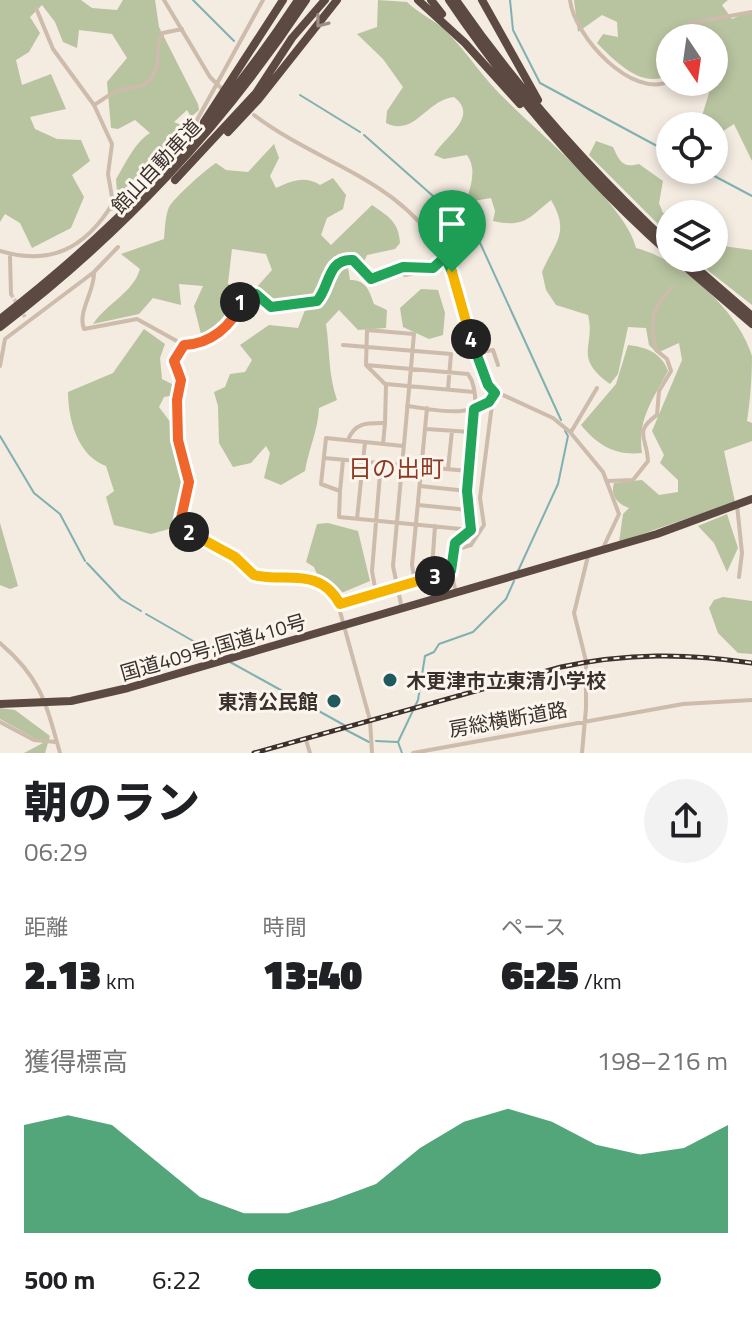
<!DOCTYPE html>
<html lang="ja">
<meta charset="utf-8">
<style>
:root{--surface:#fff;--page:#f2f2f2;--text:#202124;--muted:#757577;--accent:#0b8043}
body{margin:0;font-family:"Titillium Web","Noto Sans JP",sans-serif;background:var(--page);color:var(--text);height:100vh;display:flex;flex-direction:column;font-size:30px;white-space:nowrap}
*{box-sizing:border-box;margin:0}
p{font-size:26px;color:var(--muted)}
.icon{flex:none;width:44px;height:44px;fill:none;stroke:currentColor;stroke-width:2;stroke-linecap:round;stroke-linejoin:round}
.map{position:relative;height:753px;overflow:hidden}
.panel{display:flex;flex-direction:column;background:var(--surface);flex:1}
.panel>*{flex:none}
.needle{width:52px;rotate:167deg}
.fabs{position:absolute;left:656px;top:24px;display:grid;gap:16px}
.fabs a{display:grid;place-items:center;width:72px;height:72px;border-radius:50%;background:var(--surface);box-shadow:0 4px 12px #0003;font-size:40px}
.pin{position:absolute;display:grid;place-items:center;width:68px;height:68px;color:#fff;margin:-82px -34px;border-radius:50% 50% 50% 0;rotate:-45deg;box-shadow:0 0 8px #0007}
.pin .icon{rotate:45deg}
.km{position:absolute;width:40px;height:40px;margin:-20px;border-radius:50%;background:#222;color:#fff;font-size:22px;line-height:40px;text-align:center}
.round{display:grid;place-items:center;flex:none;width:84px;height:84px;border-radius:42px;background:var(--page)}
.overview{display:flex;align-items:center;justify-content:space-between;height:136px;padding:0 24px}
h1{font-size:44px;font-weight:800;line-height:60px}
.figures{display:grid;grid-template-columns:repeat(3,1fr);gap:12px;height:136px;padding:8px 24px}
.figures div{display:grid;align-content:center}
.figures b{font-size:40px;font-weight:800}
.figures small{font-size:22px;font-weight:400}
.figures p{font-size:22px}
.chart{height:224px;padding:16px 24px}
.chart p{display:flex;justify-content:space-between}
.chart svg{width:100%;height:144px;margin-top:8px;fill:var(--accent);opacity:.7}
ul{padding:0 24px;list-style:none;font-size:26px}
li{display:grid;grid-template-columns:128px 96px 1fr;align-items:center;height:60px}
li i{height:20px;border-radius:10px;background:var(--accent)}
.map>svg:first-child{display:block}
</style>
<div class="map">
<svg width="752" height="753" viewBox="0 0 752 753">
<rect width="100%" height="100%" fill="#f4ebe1"/>
<path fill="#b8c4a0" d="M0,0H81L92,8L117,10L123,0H155L159,27L198,104L199,110L191,117L187,110L174,122L182,125C175,158 150,183 126,204L117,192L116,179C126,163 135,142 150,133L135,120L118,129L111,128L107,82L127,58L112,34L79,30L77,48L63,42L55,22L42,5L30,17L40,33L29,52L16,60L22,85L51,74L66,109L30,117L35,129L57,139L81,140L90,161L72,175L84,197L71,228L32,248L20,223L5,214L0,222Z
M378,0L407,2C419,14 435,20 446,31C468,53 484,80 507,101C539,133 628,207 636,248C683,260 739,312 752,356C752,377 750,403 747,421L752,423V441L724,451L735,502L619,542L623,514L629,508C617,504 610,495 614,483L642,480L659,495L678,492V480L660,463L664,455L652,431L682,360L679,343L657,353L649,345L646,328L628,327L618,374L610,384C572,356 596,347 588,315L556,305L546,290L542,272C554,243 571,233 551,200C529,218 524,228 493,221L495,211L491,198L473,201L468,196C472,181 476,168 467,155L444,159L434,155C444,137 480,117 454,97C426,100 415,137 386,123L387,111L403,87L383,59L357,34L377,27Z
M574,0H728L722,5L732,19L752,10V161L734,124L714,137V126H699L716,70L714,38L696,34L691,38H670V74C643,91 615,61 597,43L603,34L618,37L617,22L602,15L578,32Z
M596,141L613,147C620,162 622,168 639,164L663,181L659,203L663,213L695,205L700,214H670V236L589,155Z
M274,144L279,158L270,176L276,188C291,181 305,175 320,185L333,178L346,195L343,209L327,218L321,235L331,245L372,205C388,216 399,222 400,243L395,249L367,255L364,262L348,267L350,280C366,280 369,290 374,304L387,310L386,328L358,330L339,310L326,324C330,350 328,374 337,400L319,408C318,430 309,448 305,471L281,485L264,478L270,453L266,446L251,463L233,467L219,443L218,406L214,392L225,387L230,374L245,372L252,360L240,345L269,325L298,328L305,310L300,304L279,303L256,288L272,270L266,254L232,249L228,283L243,315L231,327L201,334L194,306L203,286L179,284L181,305L153,298L139,314L93,324C107,303 133,293 140,269L121,254L164,239C165,229 165,217 169,207C175,197 205,170 216,163L226,170L248,172Z
M714,238L723,246L752,250V305L692,258H714Z
M421,289L438,290L445,313L443,335L429,339L403,327L400,308Z
M144,329L165,344L160,358L162,379L176,386L175,395L164,397L159,407L171,423L185,481L176,527L151,534L114,525L106,497L114,491L106,466C78,456 68,420 68,392L113,373Z
M628,345C646,347 662,353 668,371C653,399 637,420 642,453C616,456 597,445 581,425L616,384Z
M727,514L738,548L727,572L714,543L698,526Z
M0,523L18,586L10,589L0,585Z
M328,523L358,531L370,581L339,594L320,582L314,567L306,562L317,524Z
M723,597L752,601V654L738,653L718,633L709,608L714,600Z
M0,708L15,710L50,736L45,753H24L43,743L0,719Z"/>
<g fill="none" stroke-linecap="round" stroke-linejoin="round">
<path stroke="#7fb0b2" stroke-width="2" d="M193,0L234,41
M510,0L513,30L540,83L670,153
M300,95L360,132
M364,135L476,234L561,420
M703,170L752,196
M0,436L34,493L60,514L85,561
M87,563L121,599L141,611
M518,571L558,484L568,436L565,431
M146,614L221,657
M230,662L344,725
M346,730L369,742
M376,741L397,742
M402,753L398,742L418,700L425,656L434,652L439,644L473,632L506,599L514,581"/>
<path stroke="#cfc6bd" stroke-width="4" stroke-dasharray="4 2" stroke-linecap="butt" d="M11,294L25,317"/>
<path stroke="#cdbbac" stroke-width="4" d="M164,0L210,77L221,88
M570,0C574,36 632,100 670,81
M36,8L53,49L94,105
M680,38L691,23L752,12
M254,115C323,167 400,177 448,261C454,271 453,285 456,297C465,326 475,362 490,389L553,418L570,432L603,472L619,514L603,548
M111,209L136,193L192,129L263,0
M0,251C50,266 85,249 113,203L108,174L112,144L94,105C101,101 108,95 115,92C132,84 146,94 156,69C161,56 154,46 163,33L182,29
M10,257L11,294
M94,272C95,291 77,312 84,329L137,319L184,345L211,339L235,315L247,292L256,294L271,307L317,301C330,287 327,258 353,260L365,276L374,279L403,267L433,268L444,258
M405,275L429,270
M184,345L174,361C184,388 174,413 179,442C181,455 190,471 188,485C186,500 178,513 182,528L235,557L254,575H301L336,597L370,720L372,753
M343,345L451,354L448,389
M476,353L493,350L498,365
M366,365L468,374C487,399 463,466 467,500C468,508 470,517 472,525L452,551L451,571L456,593
M0,366L5,339L94,272L118,247
M386,384L474,392
M407,406C434,409 469,420 491,398
M426,429L471,432
M571,432L597,388
M348,440C355,422 367,423 385,423L386,385L366,365L367,330L414,334L393,566L402,609
M383,444L385,423
M403,446L326,438L321,484L340,491L339,517L471,530
M324,458L468,471
M448,469L452,431
M608,481L633,480L648,461C647,437 633,432 657,415L659,391L671,371L667,359L656,350C649,320 652,306 673,287
M420,486L467,491
M340,491L343,460
M418,505L469,510
M737,505L742,553L739,577
M357,519L365,442
M435,526L432,568L438,596
M452,551L471,545L484,525L480,498L493,397
M415,582L412,565L427,408
M376,593L372,571L381,462
M340,604L451,571
M0,643C41,678 46,703 60,753
M0,722L34,740L56,742
M306,740L310,753
M413,753L683,704L752,700
M582,753L586,708V661L574,613L588,556"/>
<path stroke="#5c4a42" stroke-width="8" d="M418,0L465,43L520,104
M431,0L442,14
M449,0C512,93 586,179 670,254
M456,0C518,90 590,170 670,245
M482,0L538,100
M204,122L283,0
M228,132L258,100L337,0
M175,180L256,93L292,38L325,0
M675,258L752,324
M685,258L752,316
M0,319C121,225 214,128 298,0
M0,327C122,234 221,128 306,0
M0,704L71,701L128,688L657,534L752,499"/>
<defs>
<path id="rail" d="M254,753L561,667C626,653 686,653 752,663"/>
</defs>
<use href="#rail" stroke="#3b302b" stroke-width="5"/>
<use href="#rail" stroke="#fbf5ee" stroke-width="2" stroke-dasharray="6" stroke-linecap="butt"/>
</g>
<defs><path id="oneway-chevron" d="M-2-3.5L2.5 0L-2 3.5" fill="none" stroke-width="1.6" stroke-linecap="round" stroke-linejoin="round" transform="scale(2)"/></defs>
<use stroke="#9c8e87" href="#oneway-chevron" transform="translate(321 22) rotate(128)"/>
<g fill="none" stroke-linecap="round" stroke-linejoin="round">
<defs>
<path id="split-1" d="M240,302L247,292L256,294L271,307L317,301C330,287 327,258 353,260L371,279L403,267L433,268L445,257L452,272"/>
<path id="split-2" d="M189,532L180,523L189,482L178,440L177,400L181,380L174,361L184,345C209,344 233,327 240,302"/>
<path id="split-3" d="M189,532L235,557L254,575C286,583 319,566 340,604L435,576"/>
<path id="split-4" d="M435,576L451,571L455,543L471,530L467,491L474,409L489,402L495,393L488,385L471,339"/>
<path id="split-5" d="M452,272L471,339"/>
</defs>
<use href="#split-1" stroke="#fff" stroke-width="16"/>
<use href="#split-2" stroke="#fff" stroke-width="16"/>
<use href="#split-3" stroke="#fff" stroke-width="16"/>
<use href="#split-4" stroke="#fff" stroke-width="16"/>
<use href="#split-5" stroke="#fff" stroke-width="16"/>
<use href="#split-1" stroke="#22a559" stroke-width="10"/>
<use href="#split-2" stroke="#f0652b" stroke-width="10"/>
<use href="#split-3" stroke="#f5b400" stroke-width="10"/>
<use href="#split-4" stroke="#22a559" stroke-width="10"/>
<use href="#split-5" stroke="#f5b400" stroke-width="10"/>
</g>
<g fill="#1f5a5e" stroke="#fbf5ee" stroke-width="3">
<circle cx="390" cy="680" r="8"/>
<circle cx="334" cy="701" r="8"/>
</g>
<g text-anchor="middle" dominant-baseline="central" stroke-width="6" stroke-linejoin="round" paint-order="stroke">
<g font-size="20" fill="#3b302b" stroke="#fbf5ee">
<text transform="translate(156 166) rotate(-47)">館山自動車道</text>
<text transform="translate(213 647) rotate(-16)">国道409号;国道410号</text>
<text transform="translate(508 719) rotate(-10)">房総横断道路</text>
</g>
<g font-size="20" font-weight="bold" fill="#3b302b" stroke="#fbf5ee" text-anchor="start">
<text x="406" y="680">木更津市立東清小学校</text>
<text x="318" y="701" text-anchor="end">東清公民館</text>
</g>
<g font-size="24" fill="#8c3b22" stroke="#fbf5ee">
<text x="396" y="468">日の出町</text>
</g>
</g>
</svg>
<div class="fabs">
<a><svg class="needle" viewBox="-14 -14 28 28"><path d="M0-13l5 13h-10z" fill="#e53935"/><path d="M0 13l5-13h-10z" fill="#757577"/></svg></a>
<a><svg class="icon" aria-label="locate" viewBox="0 0 24 24"><circle cx="12" cy="12" r="6"/><path d="M12 2v4M12 18v4M2 12h4M18 12h4"/></svg></a>
<a><svg class="icon" aria-label="layers" viewBox="0 0 24 24"><path d="M12 4l9 5-9 5-9-5zM3 14l9 5 9-5"/></svg></a>
</div>
<div class="pin" style="left:452px;top:272px;background:#1e9e55"><svg class="icon" aria-label="arrive" viewBox="0 0 24 24"><path d="M6 21V4h12l-3 4 3 4H6"/></svg></div>
<b class="km" style="left:240px;top:302px">1</b>
<b class="km" style="left:189px;top:532px">2</b>
<b class="km" style="left:435px;top:576px">3</b>
<b class="km" style="left:471px;top:339px">4</b>
</div>
<section class="panel">
<div class="overview"><div><h1>朝のラン</h1><p>06:29</p></div><a class="round"><svg class="icon" aria-label="share" viewBox="0 0 24 24"><path d="M12 15V3M7 8l5-5 5 5M5 13v7h14v-7"/></svg></a></div>
<div class="figures">
<div><p>距離</p><b>2.13<small> km</small></b></div>
<div><p>時間</p><b>13:40</b></div>
<div><p>ペース</p><b>6:25<small> /km</small></b></div>
</div>
<div class="chart"><p><span>獲得標高</span>198–216 m</p>
<svg viewBox="0 0 160 44" preserveAspectRatio="none"><path d="M0 44V11L10 8L20 11L30 22L40 33L50 38L60 38L70 34L80 29L90 18L100 10L110 6L120 10L130 17L140 20L150 18L160 11V44z"/></svg>
</div>
<ul>
<li><b>500 m</b>6:22<i style="width:86%"></i></li>
</ul>
</section>
